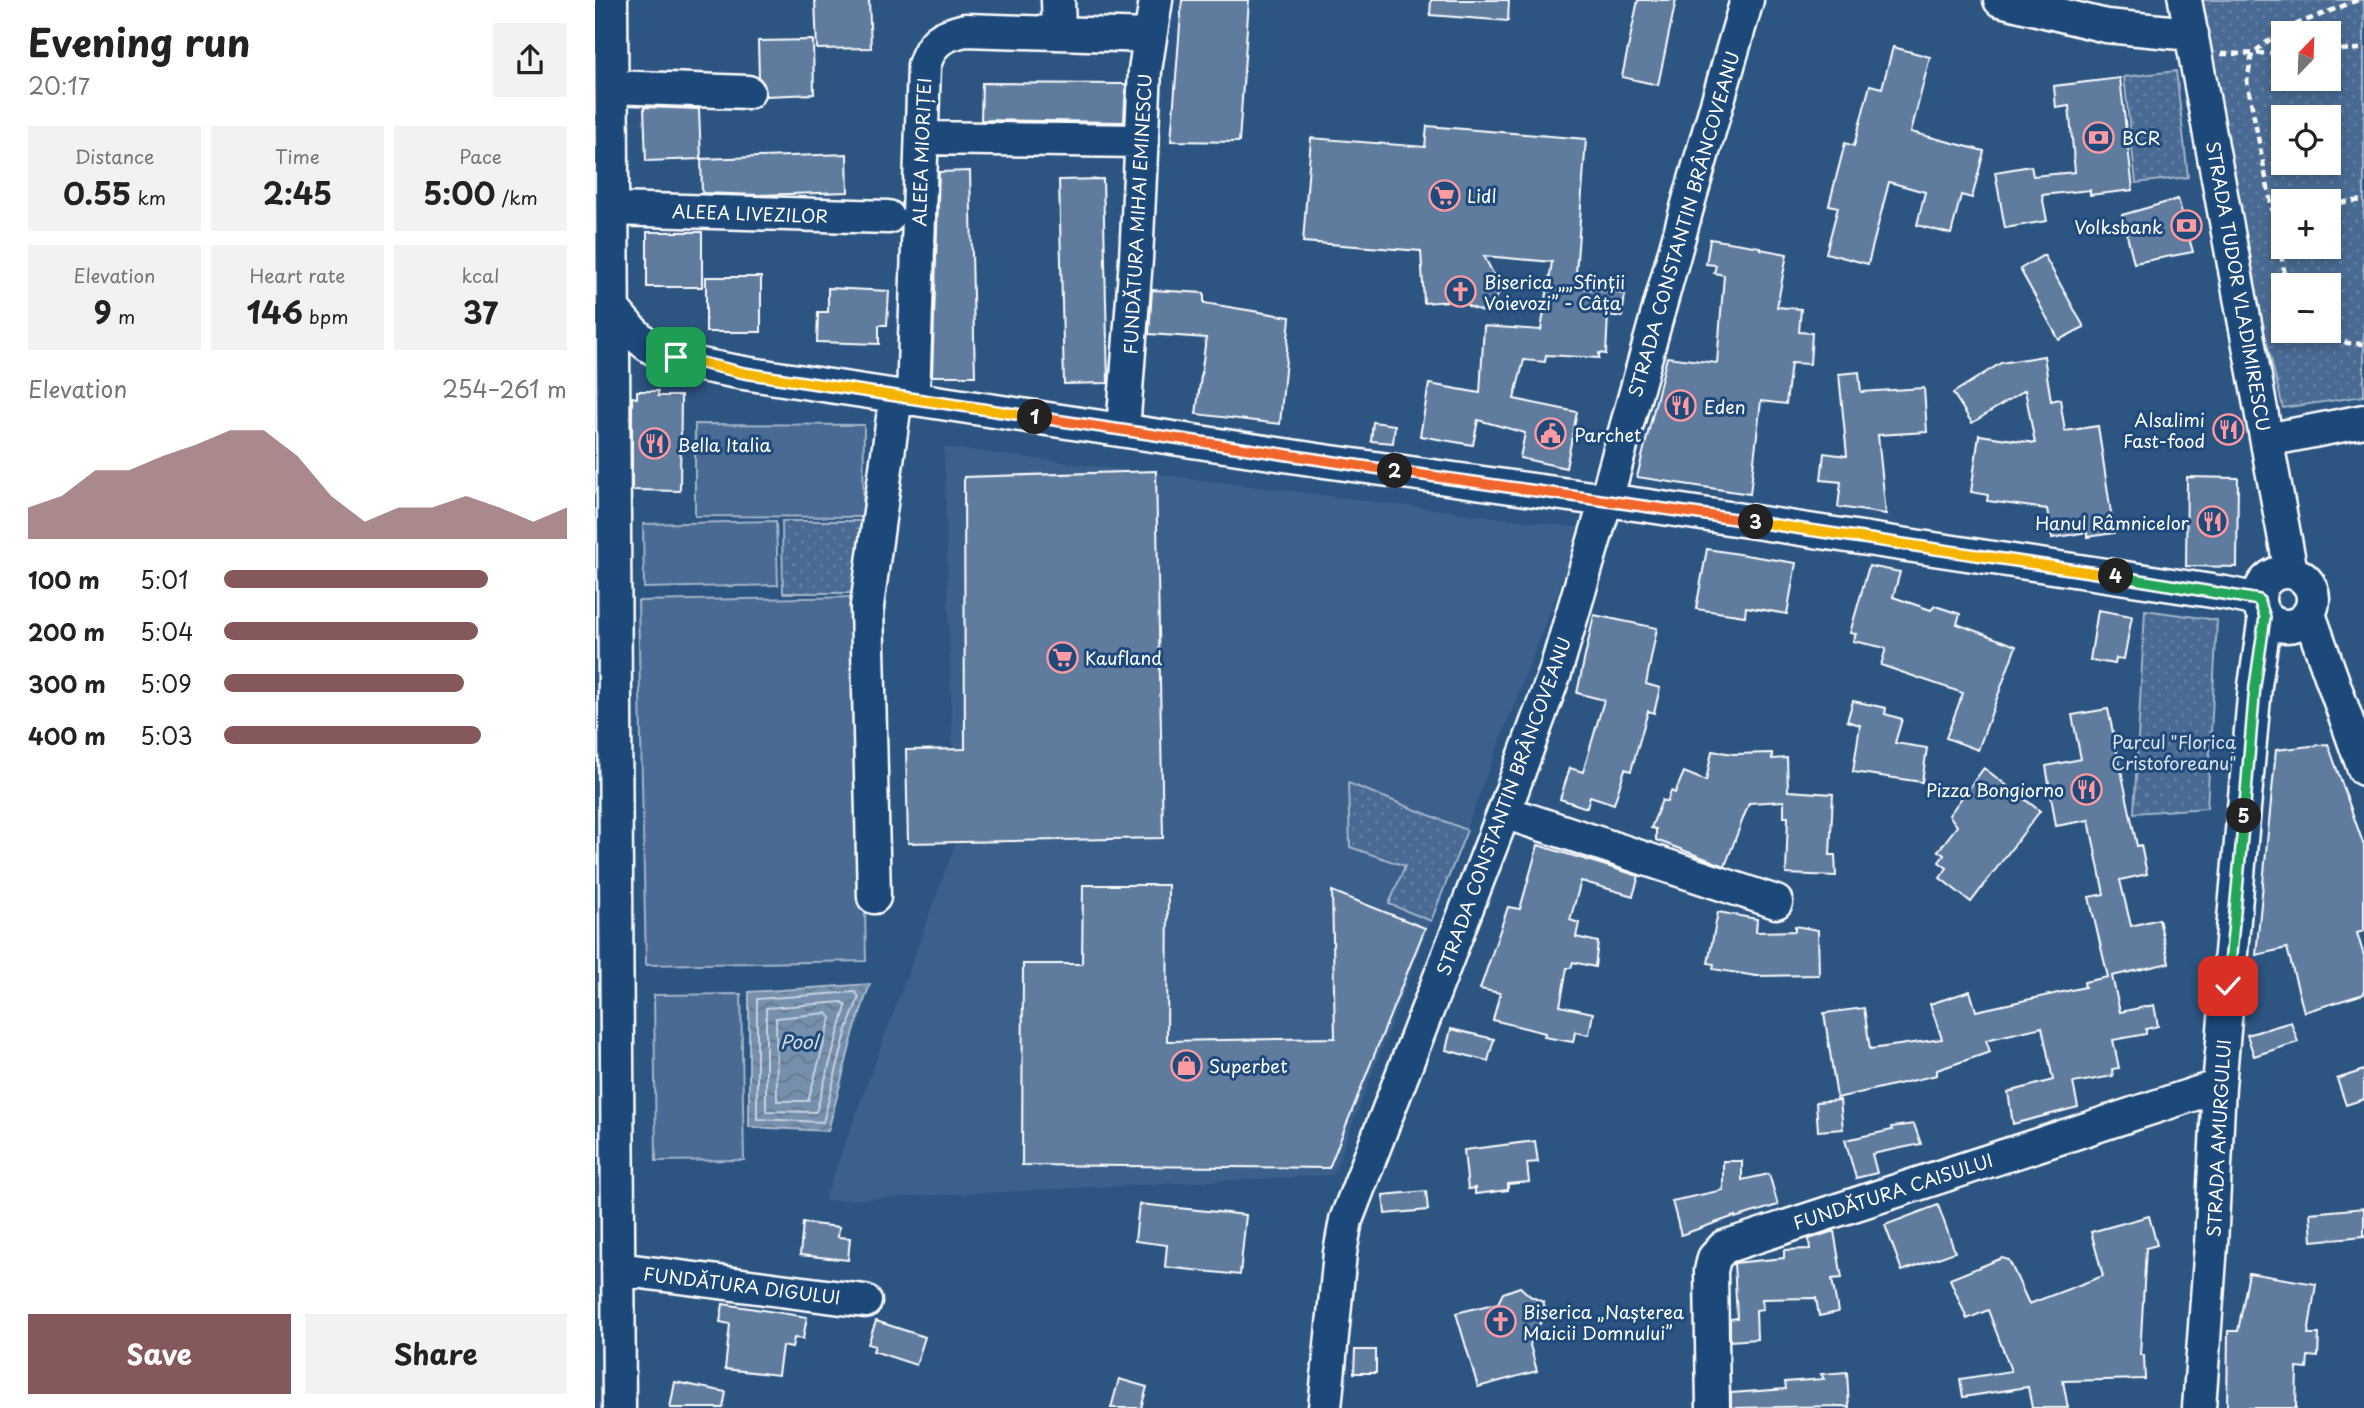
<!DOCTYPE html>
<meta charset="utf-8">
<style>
:root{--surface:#fff;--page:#f2f2f2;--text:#222;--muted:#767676;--accent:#85585c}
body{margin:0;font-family:"Playpen Sans",sans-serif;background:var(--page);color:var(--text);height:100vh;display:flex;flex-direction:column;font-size:26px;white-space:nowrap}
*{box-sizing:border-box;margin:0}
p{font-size:23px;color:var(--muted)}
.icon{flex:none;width:38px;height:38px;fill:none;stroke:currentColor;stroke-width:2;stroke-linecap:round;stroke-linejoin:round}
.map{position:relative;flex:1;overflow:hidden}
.panel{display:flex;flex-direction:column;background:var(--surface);width:595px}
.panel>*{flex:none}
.needle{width:46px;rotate:23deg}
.buttons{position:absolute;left:1676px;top:21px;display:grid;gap:14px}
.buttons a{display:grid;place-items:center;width:70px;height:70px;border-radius:0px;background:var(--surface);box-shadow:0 4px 10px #0003;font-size:35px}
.pin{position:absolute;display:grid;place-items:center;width:60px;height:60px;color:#fff;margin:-30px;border-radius:14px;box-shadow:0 4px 10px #0006}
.km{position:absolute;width:35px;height:35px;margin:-18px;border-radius:50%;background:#222;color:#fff;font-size:19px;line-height:35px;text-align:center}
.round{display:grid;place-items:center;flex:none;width:74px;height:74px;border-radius:0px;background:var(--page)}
.head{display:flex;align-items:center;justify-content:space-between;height:119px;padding:0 28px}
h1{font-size:38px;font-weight:700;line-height:52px}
.figures{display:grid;grid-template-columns:repeat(3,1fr);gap:10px;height:119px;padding:7px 28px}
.figures div{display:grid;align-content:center;border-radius:0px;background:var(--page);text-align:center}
.figures b{font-size:30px;font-weight:700}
.figures small{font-size:19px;font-weight:400}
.figures p{font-size:19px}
.chart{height:196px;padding:14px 28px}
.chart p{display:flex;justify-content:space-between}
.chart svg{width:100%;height:126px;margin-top:7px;fill:var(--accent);opacity:.7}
.action{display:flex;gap:14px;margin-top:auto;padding:14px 28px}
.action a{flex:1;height:80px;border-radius:0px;background:var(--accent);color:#fff;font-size:28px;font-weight:700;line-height:80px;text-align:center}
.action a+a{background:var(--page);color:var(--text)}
ul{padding:0 28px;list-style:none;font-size:23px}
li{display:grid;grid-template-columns:112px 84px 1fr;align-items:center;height:52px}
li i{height:18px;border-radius:9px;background:var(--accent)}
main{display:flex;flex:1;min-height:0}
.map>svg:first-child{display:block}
</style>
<main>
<section class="panel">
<div class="head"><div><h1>Evening run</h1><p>20:17</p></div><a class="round"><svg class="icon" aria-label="share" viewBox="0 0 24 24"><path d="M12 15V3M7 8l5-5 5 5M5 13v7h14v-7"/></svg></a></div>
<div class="figures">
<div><p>Distance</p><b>0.55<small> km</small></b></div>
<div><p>Time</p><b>2:45</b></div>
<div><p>Pace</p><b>5:00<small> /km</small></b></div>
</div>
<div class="figures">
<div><p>Elevation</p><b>9<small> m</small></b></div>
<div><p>Heart rate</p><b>146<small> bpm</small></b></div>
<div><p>kcal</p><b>37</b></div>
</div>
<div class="chart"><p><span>Elevation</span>254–261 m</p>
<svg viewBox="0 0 160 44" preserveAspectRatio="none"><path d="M0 44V33L10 29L20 20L30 20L40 15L50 11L60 6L70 6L80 15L90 29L100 38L110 33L120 33L130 29L140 33L150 38L160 33V44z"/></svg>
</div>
<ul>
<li><b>100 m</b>5:01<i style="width:77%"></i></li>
<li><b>200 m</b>5:04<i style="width:74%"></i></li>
<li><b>300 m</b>5:09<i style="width:70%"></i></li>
<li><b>400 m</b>5:03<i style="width:75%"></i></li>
</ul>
<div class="action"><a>Save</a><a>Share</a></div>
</section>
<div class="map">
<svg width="1769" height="1408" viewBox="0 0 1769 1408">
<defs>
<pattern id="green-dots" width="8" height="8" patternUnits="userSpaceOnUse" patternTransform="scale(1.75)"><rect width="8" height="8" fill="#486b92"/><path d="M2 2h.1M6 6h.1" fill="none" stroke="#6381a2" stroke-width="1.8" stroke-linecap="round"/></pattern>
<pattern id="water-waves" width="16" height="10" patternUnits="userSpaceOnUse" patternTransform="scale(1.75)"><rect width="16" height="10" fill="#748fad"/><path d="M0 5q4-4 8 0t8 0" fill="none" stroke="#66788b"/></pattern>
</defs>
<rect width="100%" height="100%" fill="#2c5582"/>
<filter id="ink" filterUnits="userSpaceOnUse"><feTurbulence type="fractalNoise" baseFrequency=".0143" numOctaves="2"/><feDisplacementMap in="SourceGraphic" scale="14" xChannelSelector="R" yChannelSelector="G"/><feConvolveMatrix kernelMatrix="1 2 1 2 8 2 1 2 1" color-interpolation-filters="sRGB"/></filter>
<g filter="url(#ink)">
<path fill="#3b618b" d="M349,447L987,528L738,1175L229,1201L360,845Z"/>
<path fill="url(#green-dots)" stroke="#a4b5c8" stroke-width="2" fill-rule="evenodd" d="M1590,0H1769V396L1688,408L1601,54ZM1689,33H1734V79H1689ZM1689,117H1734V163H1689ZM1689,201H1734V247H1689ZM1689,285H1734V331H1689Z
M1581,71L1593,177L1541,183L1529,77Z
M187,521H271L267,593H188Z
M1550,610L1622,620L1612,808L1539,813Z
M753,783L872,830L836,921L794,904L810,866L755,847Z"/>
<path fill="#486b92" stroke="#a4b5c8" stroke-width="2" d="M100,424L269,425L268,517L100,516Z
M181,521L183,585L49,588L48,524Z
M264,597L271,961L51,965L43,601Z
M146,994L149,1160L61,1161L59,995Z"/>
<path fill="url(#water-waves)" stroke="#acbcce" stroke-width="2" d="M275,984L259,1031L233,1131L154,1127V992Z"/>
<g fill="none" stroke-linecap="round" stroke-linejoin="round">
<path stroke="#c7d2de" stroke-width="2" d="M260,992L264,997L252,1029L228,1122L162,1119V999Z
M247,1002L251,1006L221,1112L171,1111V1008Z
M232,1013L236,1018L213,1101H182L181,1018Z"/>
</g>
<path fill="#5e7c9f" stroke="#fff" stroke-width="2" d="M220,0H274L276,48L222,49Z
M587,0H654L644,142L576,141Z
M836,0H914L913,21L835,15Z
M1043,0H1081L1063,85L1027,77Z
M218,40L219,94L171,96L169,84L164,78L163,41Z
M1298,47L1335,57L1316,132L1389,151L1377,198L1366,195L1356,234L1322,225L1330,192L1294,182L1273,264L1231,253L1243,207L1234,205L1250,143L1259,146L1275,85L1287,88Z
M1525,78L1538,190L1495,195V190L1447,195L1452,221L1410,228L1400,172L1436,166L1438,176L1480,172L1474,106L1461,108L1459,86Z
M387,83L531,84L529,122L386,120Z
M49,107L104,109L106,159L51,161Z
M832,126L991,139L980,287L1030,294L1027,317L1013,315L1011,354L1004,353V358L951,355L950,362L929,360L919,399L982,412L971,468L925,458L930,433L883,420L878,445L825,436L834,384L885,393L889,326L946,330L957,262L889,256L905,287L903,295L889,312L873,306L868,300L829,303L826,251L708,242L716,138L830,147Z
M252,154L253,192L164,195L107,193L106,159Z
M375,171L380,376H337L344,172Z
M508,179L513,383L469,384L464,180Z
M1583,199L1598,252L1539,263L1527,215Z
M52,232H107V287H52Z
M1115,239L1165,247V249L1192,254L1182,307L1206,309L1204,332L1217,333L1215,364L1196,363L1191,404L1166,401L1155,494L1042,477L1072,357L1122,363L1129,275L1119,273L1121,265L1111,264Z
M1449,255L1489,327L1464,340L1425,269Z
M111,277H166V332H111Z
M233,288L294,291L292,325H284V344L222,342L223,312H233Z
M557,290L609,293V303L695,317L685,424L601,414L611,338L554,334Z
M1449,356L1456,401L1465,399L1470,431L1503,426L1519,533L1492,537V532L1457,538L1452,509L1392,501L1393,495L1376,492L1384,435L1440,443L1430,390L1377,423L1358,393L1406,363Z
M1264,372L1266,392L1329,388L1332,432L1283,435L1291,514L1243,507L1246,482L1226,480L1229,453L1252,456L1244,374Z
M42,391H63V396H86L85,491L37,490V397L42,398Z
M778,422L800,425L798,443L776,441Z
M561,471L568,838L313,843L311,750L370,749L369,477Z
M1592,477L1643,478L1642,567L1591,566Z
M1112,549L1201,563L1192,614L1151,607L1150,616L1101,609Z
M1274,566L1305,572L1298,597L1336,610L1340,606L1365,614L1362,624L1421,646L1383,750L1351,738L1368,693L1286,665L1291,648L1258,641L1261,634L1255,633Z
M1503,610L1537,616L1529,659L1521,658L1520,664L1495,660Z
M999,615L1062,628L1051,684L1065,688L1059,713L1053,711L1036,771L1030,769L1019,804L995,796L992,808L965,799L975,768L988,772L1009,700L982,693Z
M1258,701L1291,708L1290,714L1307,719L1300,743L1332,748L1327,782L1258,772L1265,725L1252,721Z
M1513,709L1542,846L1546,845L1552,874L1525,880L1536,926L1564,919L1574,963L1517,976L1525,1012L1559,1005L1563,1026L1551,1029V1034L1518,1040L1524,1068L1517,1069L1518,1076L1478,1083L1483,1107L1418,1124L1413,1092L1458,1080L1447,1027L1391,1040L1395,1052L1342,1070V1075L1242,1098L1229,1013L1269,1008L1275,1049L1347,1039L1335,1004L1375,991L1381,1011L1490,987L1489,982L1513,977L1494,897L1509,894L1494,820L1461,826L1451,766L1486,759L1477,715Z
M1733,744L1769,846V931L1762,933L1769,956V994L1709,1012L1692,948L1661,955L1681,750Z
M1117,751L1139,754L1177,753V759L1192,758L1193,791L1238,794L1235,855H1240L1241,876L1191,874L1193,817H1189V801L1154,803L1130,866L1061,840V829L1056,828L1067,800L1072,802L1076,791L1080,793L1089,772L1111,781Z
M1389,768L1445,811L1376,902L1345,878L1352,868L1344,862L1349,855L1343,851L1362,826L1354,815Z
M943,845L1044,876L1038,896L986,881L975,920L984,923L981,937L1003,942L1000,967L978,962L976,968H972L965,1006L998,1013L994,1035L980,1032L978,1042L949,1037L950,1033L898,1020L905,993L885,989L913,907L925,909Z
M488,885H573L572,1041L740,1038L737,891L830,928L734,1168L427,1165L428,964H487Z
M1123,912L1162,919L1161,932L1200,931V926L1223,930L1224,975L1161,976L1118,969L1119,964L1113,963Z
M1696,1022L1703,1042L1659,1056L1652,1035Z
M856,1029L899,1039L893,1061L851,1050Z
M1769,1070V1099L1751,1105L1742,1079Z
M1245,1100L1248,1129L1223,1131L1221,1102Z
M1319,1124L1326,1144L1277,1154L1282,1173L1261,1178L1250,1140L1297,1130L1296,1127Z
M940,1141L943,1162L932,1163L934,1182L913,1184V1190L880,1194V1188L873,1189L869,1150Z
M1128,1161H1147V1180L1174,1174L1183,1205L1140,1218V1216L1086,1235L1077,1201L1128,1190Z
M831,1191L833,1210L790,1214L788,1195Z
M544,1204L651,1215L645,1275L570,1267L572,1245L540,1241Z
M1343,1205L1360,1252L1307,1271L1290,1225Z
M1769,1208V1236L1717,1241L1715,1213Z
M1554,1216L1562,1245L1551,1248L1545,1355H1549L1550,1379L1468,1381L1473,1408H1437L1433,1387L1368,1397L1365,1379L1416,1371L1393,1310L1372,1319L1355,1279L1407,1258L1414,1260L1434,1304L1508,1276L1496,1232Z
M208,1223L244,1227L243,1237L255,1238L253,1260L205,1255Z
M1239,1231L1247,1278L1237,1279L1243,1312L1224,1316L1221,1298L1167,1299L1168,1309L1161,1310L1162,1339L1135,1341V1319L1142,1318L1139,1263L1189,1258V1250L1215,1249L1214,1239Z
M1654,1273L1721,1284L1713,1334H1724L1723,1357L1713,1356L1712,1369L1702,1368L1701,1408H1632L1633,1331H1643Z
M925,1287L935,1296L948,1302L952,1315L942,1327L935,1345L942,1371L883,1387L861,1313L903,1303L908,1293Z
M128,1304L212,1317L208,1339L199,1338L197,1348L187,1346L183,1375L130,1369L135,1324L125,1322Z
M281,1321L330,1337L321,1365L278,1351L280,1346L273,1344Z
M760,1350H781V1373H759Z
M1252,1372L1254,1408L1248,1406L1136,1408V1393L1191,1389L1190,1382L1229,1379L1226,1374Z
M524,1379L552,1387L546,1408H516Z
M80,1382L131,1392L128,1408H75Z"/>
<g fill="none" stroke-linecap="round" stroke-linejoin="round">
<defs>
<path id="minor" d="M16,0L24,1408
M463,0L464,31
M1405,0L1511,26L1597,34
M1590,0L1696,572
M17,87L153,92
M327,138L547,141
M18,209L293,217
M19,310C29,322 40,336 53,345C79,363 118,367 149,373L729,461L1054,506L1630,593L1664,600
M318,399L329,65C337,41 345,36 370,30L555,36
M528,430L541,259L550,70L561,0
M1672,440L1769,421
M1664 599a27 27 0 1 1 54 0a27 27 0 1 1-54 0Z
M1714,614L1769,769
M909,812L1181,902
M279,897L272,606L301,396
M23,1269L270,1301
M730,1408L745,1253L751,1220L909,812L960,673L1011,500L1095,197L1152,0
M1118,1408L1116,1271L1119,1258L1129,1247L1624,1086
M1604,1408L1616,1245L1624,1086L1660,686L1670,617"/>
</defs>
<use href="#minor" stroke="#fff" stroke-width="37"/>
<path stroke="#fff" stroke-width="4.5" stroke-dasharray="7 5" stroke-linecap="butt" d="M1734,50L1769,49
M1626,54L1689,53
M1734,204L1769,200
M1677,212L1689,210
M1692,285L1652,81L1657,54L1687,30L1763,0
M1728,331L1752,343L1769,344"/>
<use href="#minor" stroke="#1f4a7a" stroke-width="32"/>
</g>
</g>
<g fill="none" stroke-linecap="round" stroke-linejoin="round" filter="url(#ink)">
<defs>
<path id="split-1" d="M81,357L149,373L440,417"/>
<path id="split-2" d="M440,417L800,471"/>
<path id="split-3" d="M800,471L1161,522"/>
<path id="split-4" d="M1161,522L1521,576"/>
<path id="split-5" d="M1521,576L1664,600L1670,617L1660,686L1649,816"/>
<path id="split-6" d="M1633,986L1649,816"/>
</defs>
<use href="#split-1" stroke="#fff" stroke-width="14"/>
<use href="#split-2" stroke="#fff" stroke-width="14"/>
<use href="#split-3" stroke="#fff" stroke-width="14"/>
<use href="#split-4" stroke="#fff" stroke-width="14"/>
<use href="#split-5" stroke="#fff" stroke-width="14"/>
<use href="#split-6" stroke="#fff" stroke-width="14"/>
<use href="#split-1" stroke="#f5b400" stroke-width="9"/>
<use href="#split-2" stroke="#f0652b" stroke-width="9"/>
<use href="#split-3" stroke="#f0652b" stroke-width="9"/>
<use href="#split-4" stroke="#f5b400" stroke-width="9"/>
<use href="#split-5" stroke="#22a559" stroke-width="9"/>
<use href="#split-6" stroke="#22a559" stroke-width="9"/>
</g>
<defs>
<symbol id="bank-ring" viewBox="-11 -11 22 22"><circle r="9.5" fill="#1f4a7a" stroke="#ff9aa2" stroke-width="1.5"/><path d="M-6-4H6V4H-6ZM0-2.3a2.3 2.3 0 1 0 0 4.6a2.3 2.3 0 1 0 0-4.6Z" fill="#ff9aa2"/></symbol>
<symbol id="supermarket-ring" viewBox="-11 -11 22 22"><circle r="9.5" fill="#1f4a7a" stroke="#ff9aa2" stroke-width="1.5"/><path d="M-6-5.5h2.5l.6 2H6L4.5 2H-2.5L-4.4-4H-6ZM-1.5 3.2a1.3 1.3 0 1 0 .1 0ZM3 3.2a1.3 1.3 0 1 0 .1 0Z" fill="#ff9aa2"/></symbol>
<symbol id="church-ring" viewBox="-11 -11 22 22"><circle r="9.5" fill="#1f4a7a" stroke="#ff9aa2" stroke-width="1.5"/><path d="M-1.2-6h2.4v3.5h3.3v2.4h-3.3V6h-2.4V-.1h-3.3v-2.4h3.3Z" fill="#ff9aa2"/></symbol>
<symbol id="restaurant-ring" viewBox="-11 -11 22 22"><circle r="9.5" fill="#1f4a7a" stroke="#ff9aa2" stroke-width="1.5"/><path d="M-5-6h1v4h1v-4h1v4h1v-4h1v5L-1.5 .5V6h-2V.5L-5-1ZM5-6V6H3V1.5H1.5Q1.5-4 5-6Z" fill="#ff9aa2"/></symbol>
<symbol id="civic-ring" viewBox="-11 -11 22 22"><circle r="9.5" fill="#1f4a7a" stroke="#ff9aa2" stroke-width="1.5"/><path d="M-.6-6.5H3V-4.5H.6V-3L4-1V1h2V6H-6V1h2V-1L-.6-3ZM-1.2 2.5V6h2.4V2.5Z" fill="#ff9aa2"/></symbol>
<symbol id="shop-ring" viewBox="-11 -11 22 22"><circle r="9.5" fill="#1f4a7a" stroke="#ff9aa2" stroke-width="1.5"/><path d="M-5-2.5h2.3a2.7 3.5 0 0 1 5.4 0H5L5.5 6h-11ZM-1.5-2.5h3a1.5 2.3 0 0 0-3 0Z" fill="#ff9aa2"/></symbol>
</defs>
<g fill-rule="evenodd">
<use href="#bank-ring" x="1486" y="120" width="35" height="35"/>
<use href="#supermarket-ring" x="832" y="178" width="35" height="35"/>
<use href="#bank-ring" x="1574" y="208" width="35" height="35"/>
<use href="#church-ring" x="848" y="274" width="35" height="35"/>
<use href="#restaurant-ring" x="1068" y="388" width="35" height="35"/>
<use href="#restaurant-ring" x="1616" y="412" width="35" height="35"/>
<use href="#civic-ring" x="938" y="416" width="35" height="35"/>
<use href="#restaurant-ring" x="42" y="426" width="35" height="35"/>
<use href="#restaurant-ring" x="1600" y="504" width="35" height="35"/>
<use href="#supermarket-ring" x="450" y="640" width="35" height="35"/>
<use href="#restaurant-ring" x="1474" y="772" width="35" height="35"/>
<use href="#shop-ring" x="574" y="1048" width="35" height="35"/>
<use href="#church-ring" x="888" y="1304" width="35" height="35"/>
</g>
<g text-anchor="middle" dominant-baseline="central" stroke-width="6" stroke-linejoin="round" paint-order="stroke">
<g font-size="18" fill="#fff" stroke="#1f4a7a" text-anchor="start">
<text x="1527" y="137">BCR</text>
<text x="872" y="195">Lidl</text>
<text x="1568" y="226" text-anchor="end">Volksbank</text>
<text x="889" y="281">Biserica „„Sfinții<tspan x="889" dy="21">Voievozi” - Câța</tspan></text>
<text x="1109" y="406">Eden</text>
<text x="1610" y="419" text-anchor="end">Alsalimi<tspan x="1610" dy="21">Fast-food</tspan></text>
<text x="979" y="434">Parchet</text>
<text x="82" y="444">Bella Italia</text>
<text x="1594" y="522" text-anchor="end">Hanul Râmnicelor</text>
<text x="490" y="657">Kaufland</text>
<text x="1469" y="789" text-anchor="end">Pizza Bongiorno</text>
<text x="614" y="1065">Superbet</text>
<text x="928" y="1311">Biserica „Nașterea<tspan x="928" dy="21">Maicii Domnului”</tspan></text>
</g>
<g font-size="18" fill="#fff" stroke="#1f4a7a">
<text transform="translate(326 152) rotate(-88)">ALEEA MIORIȚEI</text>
<text transform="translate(155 213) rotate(2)">ALEEA LIVEZILOR</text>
<text transform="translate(542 214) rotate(-87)">FUNDĂTURA MIHAI EMINESCU</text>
<text transform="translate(1088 224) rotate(-74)">STRADA CONSTANTIN BRÂNCOVEANU</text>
<text transform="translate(1644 286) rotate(80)">STRADA TUDOR VLADIMIRESCU</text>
<text transform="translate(908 806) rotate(-70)">STRADA CONSTANTIN BRÂNCOVEANU</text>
<text transform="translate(1623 1138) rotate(-87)">STRADA AMURGULUI</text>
<text transform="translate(1298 1191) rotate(-18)">FUNDĂTURA CAISULUI</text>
<text transform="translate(147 1285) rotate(7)">FUNDĂTURA DIGULUI</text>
</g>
<g font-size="18" fill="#dae1e9" stroke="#1f4a7a">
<text x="1579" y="741">Parcul "Florica<tspan x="1579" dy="21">Cristoforeanu"</tspan></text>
</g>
<g font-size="19" font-style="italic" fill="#d5dde6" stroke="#1f4a7a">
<text x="204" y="1041">Pool</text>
</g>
</g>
</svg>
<div class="buttons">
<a><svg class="needle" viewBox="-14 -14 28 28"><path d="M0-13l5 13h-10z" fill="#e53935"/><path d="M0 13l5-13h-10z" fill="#767676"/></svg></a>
<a><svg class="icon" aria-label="locate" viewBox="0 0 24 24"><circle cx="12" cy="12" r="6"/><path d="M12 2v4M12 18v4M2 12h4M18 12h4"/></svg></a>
<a>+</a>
<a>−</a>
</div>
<div class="pin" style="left:81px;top:357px;background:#1e9e55"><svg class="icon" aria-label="arrive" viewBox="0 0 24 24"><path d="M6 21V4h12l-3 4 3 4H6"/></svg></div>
<div class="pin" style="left:1633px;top:986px;background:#d93025"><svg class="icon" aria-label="check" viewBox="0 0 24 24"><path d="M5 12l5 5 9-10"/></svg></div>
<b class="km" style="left:440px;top:417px">1</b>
<b class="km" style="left:800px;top:471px">2</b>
<b class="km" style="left:1161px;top:522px">3</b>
<b class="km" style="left:1521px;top:576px">4</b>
<b class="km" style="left:1649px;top:816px">5</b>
</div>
</main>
